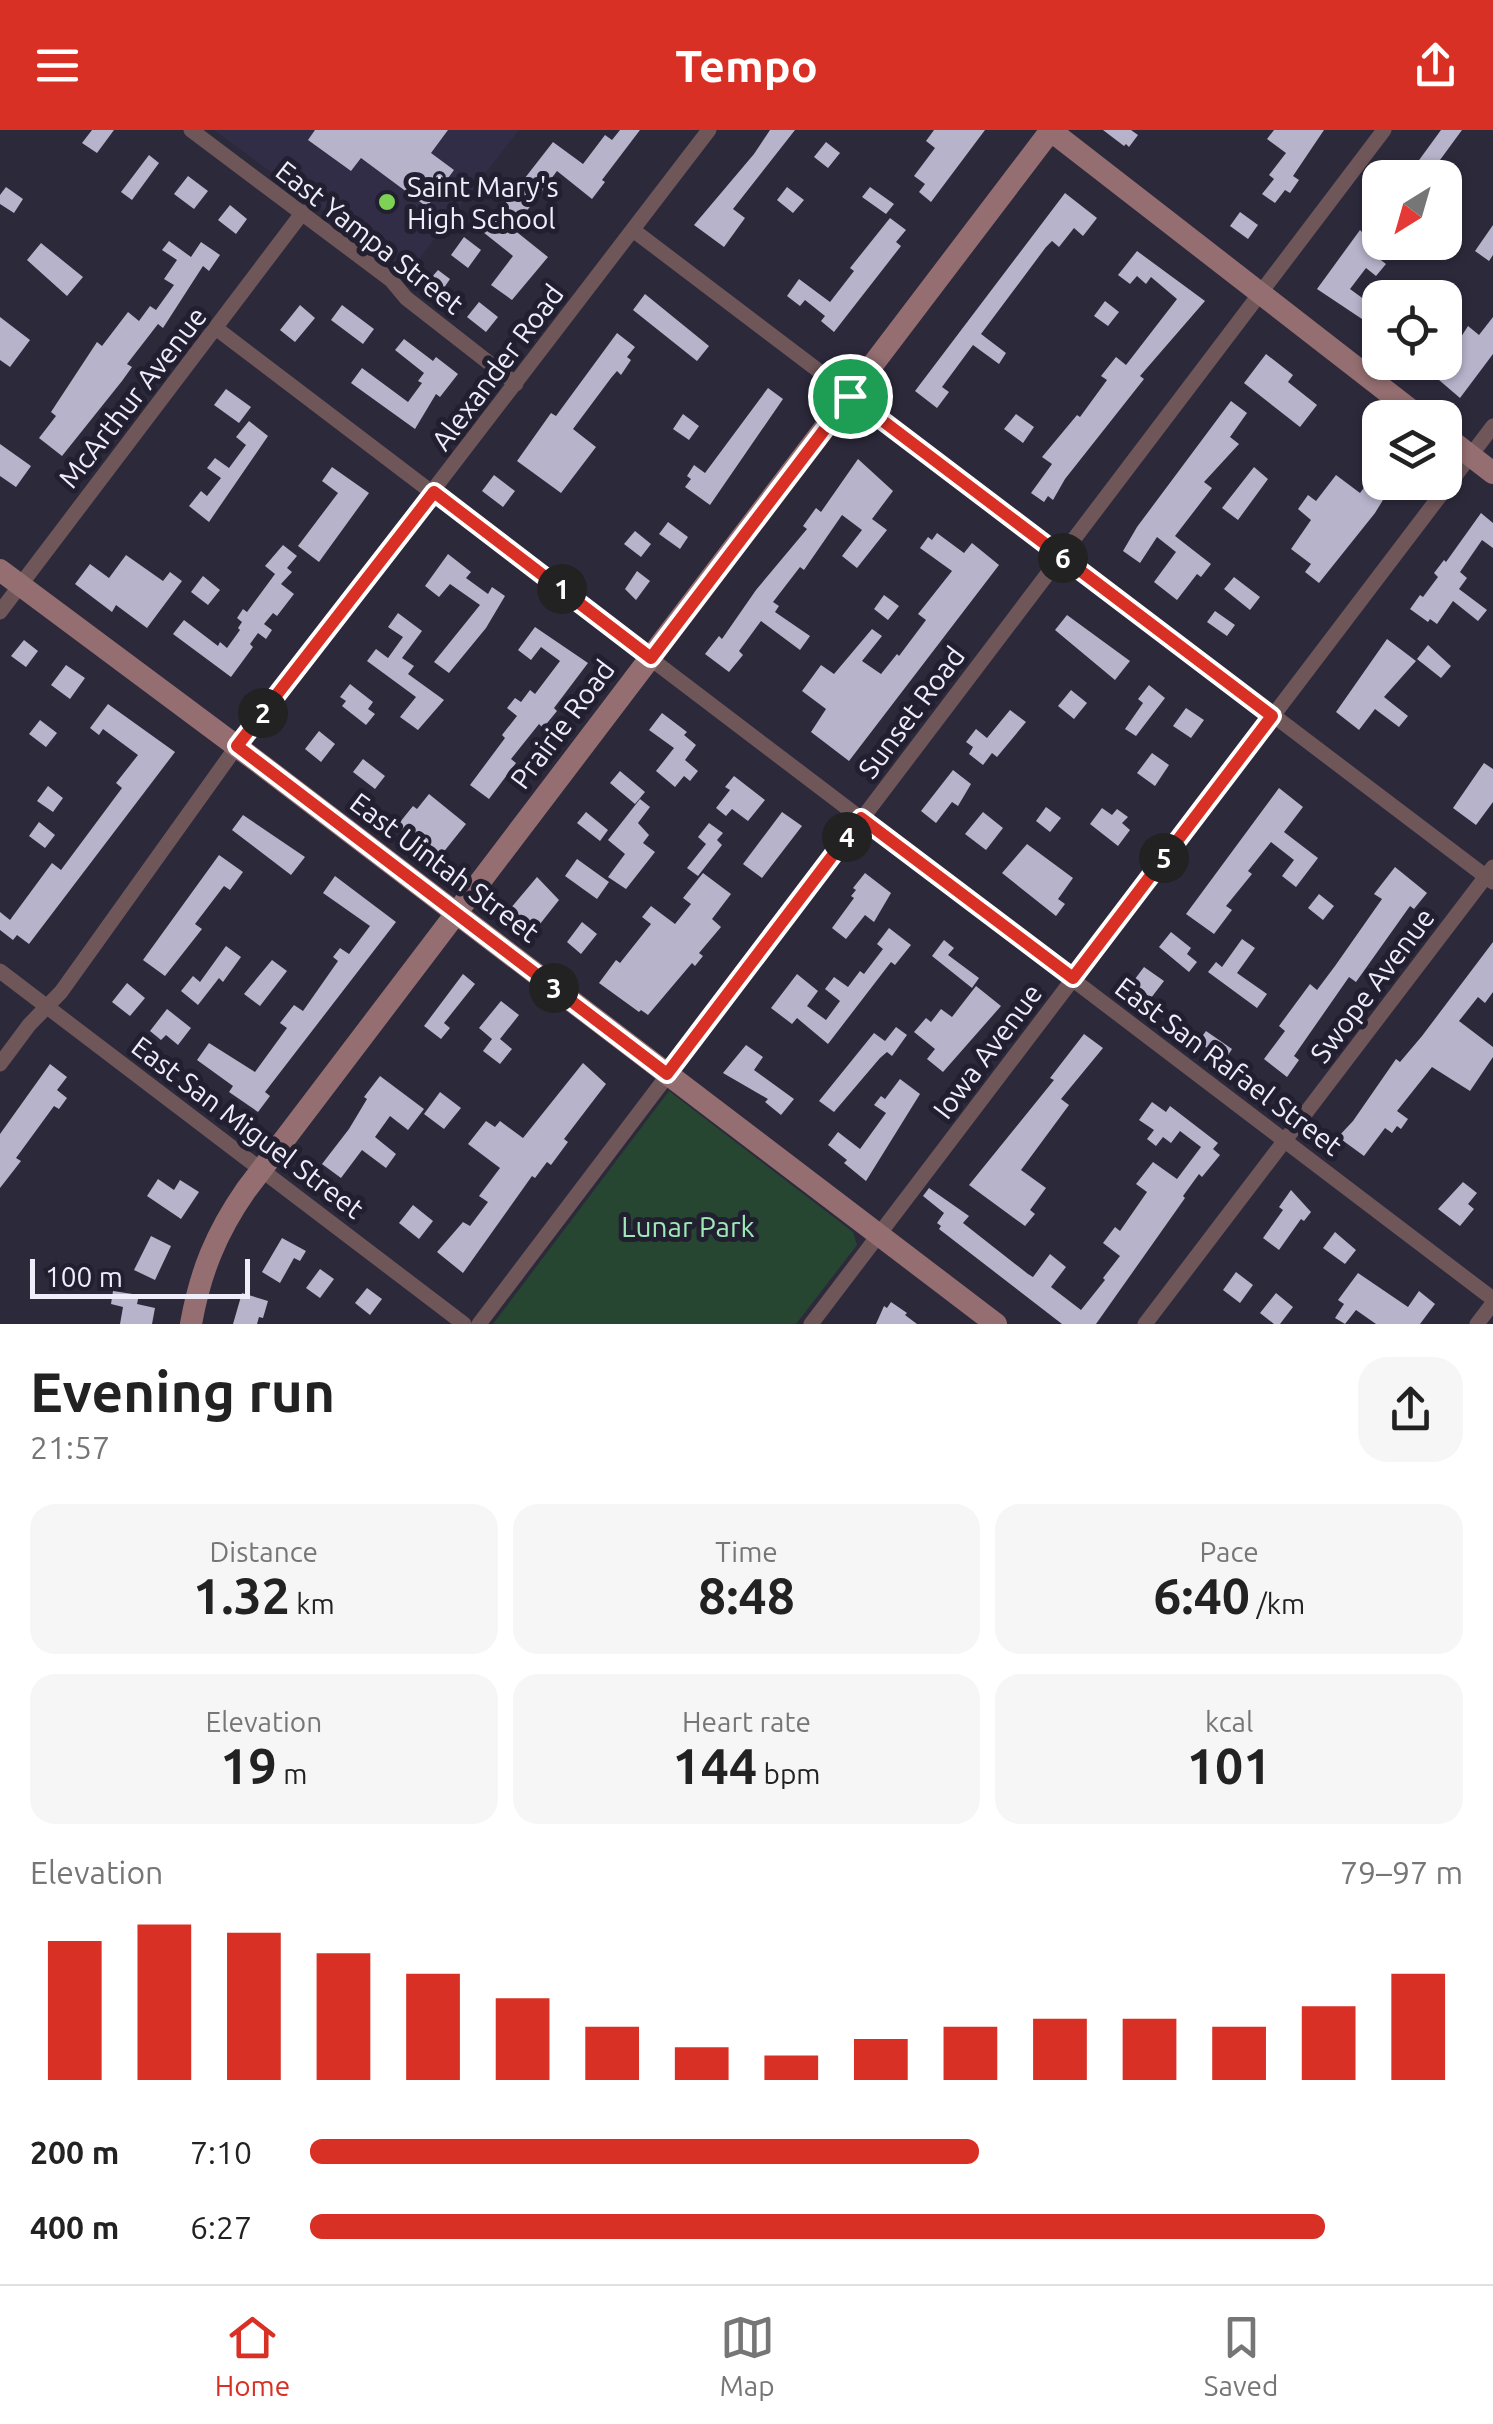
<!DOCTYPE html>
<meta charset="utf-8">
<style>
:root{--surface:#fff;--page:#f6f6f6;--text:#222;--muted:#767676;--line:#e0e0e0;--accent:#d93025}
body{margin:0;font-family:Ubuntu,sans-serif;background:var(--page);color:var(--text);height:100vh;display:flex;flex-direction:column;font-size:38px;white-space:nowrap}
*{box-sizing:border-box;margin:0}
p{font-size:32px;color:var(--muted)}
.icon{flex:none;width:55px;height:55px;fill:none;stroke:currentColor;stroke-width:2;stroke-linecap:round;stroke-linejoin:round}
.map{position:relative;height:1194px;overflow:hidden}
.details{display:flex;flex-direction:column;background:var(--surface);flex:1}
.details>*{flex:none}
.needle{width:65px;rotate:217deg}
.tools{position:absolute;left:1362px;top:30px;display:grid;gap:20px}
.tools a{display:grid;place-items:center;width:100px;height:100px;border-radius:20px;background:var(--surface);box-shadow:0 2px 8px #0004;font-size:50px}
.scale{position:absolute;left:30px;bottom:25px;width:220px;box-sizing:border-box;padding-left:10px;border:5px solid #eeedf9;border-top:0;font-size:28px;line-height:35px;white-space:nowrap;color:#eeedf9;-webkit-text-stroke:8px #221f31;paint-order:stroke}
.pin{position:absolute;display:grid;place-items:center;width:85px;height:85px;color:#fff;margin:-42px;border:5px solid #fff;border-radius:50%;box-shadow:0 2px 10px #0007}
.km{position:absolute;width:50px;height:50px;margin:-25px;border-radius:50%;background:#222;color:#fff;font-size:28px;line-height:50px;text-align:center}
.round{display:grid;place-items:center;flex:none;width:105px;height:105px;border-radius:30px;background:var(--page)}
.headline{display:flex;align-items:center;justify-content:space-between;height:170px;padding:0 30px}
h1{font-size:55px;font-weight:600;line-height:75px}
.metrics{display:grid;grid-template-columns:repeat(3,1fr);gap:15px;height:170px;padding:10px 30px}
.metrics div{display:grid;align-content:center;border-radius:25px;background:var(--page);text-align:center}
.metrics b{font-size:50px;font-weight:600}
.metrics small{font-size:28px;font-weight:400}
.metrics p{font-size:28px}
.chart{height:280px;padding:20px 30px}
.chart p{display:flex;justify-content:space-between}
.chart svg{width:100%;height:180px;margin-top:10px;stroke:var(--accent);stroke-width:6}
ul{padding:0 30px;list-style:none;font-size:32px}
li{display:grid;grid-template-columns:160px 120px 1fr;align-items:center;height:75px}
li i{height:25px;border-radius:12px;background:var(--accent)}
header{display:flex;justify-content:space-between;align-items:center;height:130px;padding:0 30px;background:var(--accent);color:#fff;font-size:45px;font-weight:600}
.tab-bar{display:flex;justify-content:space-around;align-items:center;height:140px;border-top:2px solid var(--line);background:var(--surface);font-size:28px;color:var(--muted)}
.tab-bar a{display:grid;justify-items:center;gap:5px}
.tab-bar .on{color:var(--accent)}
.map>svg:first-child{display:block}
</style>
<header><svg class="icon" aria-label="menu" viewBox="0 0 24 24"><path d="M4 6h16M4 12h16M4 18h16"/></svg>Tempo<svg class="icon" aria-label="share" viewBox="0 0 24 24"><path d="M12 15V3M7 8l5-5 5 5M5 13v7h14v-7"/></svg></header>
<div class="map">
<svg width="1493" height="1194" viewBox="0 0 1493 1194">
<rect width="100%" height="100%" fill="#2c293b"/>
<path fill="#312d46" d="M214,0H519L408,143Z"/>
<path fill="#264631" d="M669,961L853,1102L857,1115L796,1194H493Z"/>
<path fill="#b6b3cb" d="M92,0H114L97,23L82,13Z
M315,0H448L431,23L454,40L427,77L361,28L351,41L308,10Z
M620,0H640L602,50L605,52L592,69L557,41L513,99L548,127L512,170L491,155L513,126L483,102L553,12L583,34L605,5L612,10Z
M770,0H795L733,79L745,88L724,117L694,95L754,24Z
M934,0H985L931,72L919,62L925,54L914,46L935,18L926,11Z
M1103,0H1131L1138,5L1129,17L1126,14L1124,16Z
M1274,0H1324L1293,46L1299,50L1290,63L1285,60L1275,73L1262,64L1274,49L1269,45L1286,23L1267,9Z
M1441,0H1462L1440,30L1446,35L1436,48H1406Z
M826,12L840,23L828,38L814,27Z
M149,25L159,33L132,70L121,62Z
M188,46L208,61L194,79L174,64Z
M6,57L23,69L14,83L0,74V65Z
M787,57L804,70L793,83L777,70Z
M870,57L894,74L886,84L862,67Z
M1065,63L1097,88L1083,106L1074,98L1059,117L1052,111L1046,117L981,204L1006,223L999,234L973,215L942,257L949,262L937,278L915,261Z
M230,75L247,89L236,104L218,90Z
M1380,80V116L1373,124L1386,134L1376,146L1366,138L1350,159L1380,181V194L1373,202L1363,194L1365,191L1317,159L1360,100L1363,103Z
M1240,82L1258,95L1248,109L1230,96Z
M890,88L906,100L896,112L901,116L834,202L821,191L825,186L805,170L800,176L787,166L799,149L830,172L854,141L850,138Z
M1493,95V125L1489,131L1475,121Z
M464,107L481,120L468,138L451,125Z
M169,111L191,127L201,112L220,125L209,141L203,136L163,198L158,194L127,234L132,237L122,251L62,326L39,308L56,286L51,282L97,212L102,216L128,182L139,191L150,176L156,180L174,155L164,149L177,130L162,120Z
M41,113L83,147L67,166L27,130Z
M1137,121L1205,171L1140,246L1144,249L1065,349L1053,370L1048,366L1044,372L1031,363L1052,334L1042,327L1077,285L1080,287L1107,250L1101,246L1116,227L1126,235L1177,169L1151,147L1146,154L1137,146L1130,154L1118,145Z
M438,140L450,149L439,165L425,155Z
M645,164L709,216L697,231L633,180Z
M1105,171L1119,182L1108,196L1094,186Z
M479,172L498,187L486,202L467,187Z
M300,175L315,188L295,212L280,200Z
M342,175L374,199L363,214L331,190Z
M0,187L30,210L10,237L0,230Z
M1493,187V224L1460,268L1418,232H1445L1468,196L1479,205Z
M617,203L635,217L627,227L631,230L621,245L617,241L611,248L573,299L596,317L561,363L517,331L551,283L556,286Z
M404,209L433,231L436,227L458,244L440,267L436,264L415,299L351,253L362,238L408,272L422,253L418,251L424,243L395,220Z
M1266,224L1293,245L1288,252L1317,275L1300,297L1244,253Z
M768,258L783,269L710,375L685,357L691,349L687,346L694,335L705,343Z
M226,259L251,277L239,293L214,275Z
M1231,271L1247,283L1230,307L1239,314L1204,352L1212,358L1175,406L1211,434L1201,447L1197,444L1177,470L1154,452L1176,422L1157,407L1140,433L1123,421L1137,397Z
M683,284L699,296L689,310L673,299Z
M1016,284L1034,297L1023,313L1004,299Z
M249,291L268,306L209,392L189,376L201,361L207,366L221,348L207,338L215,328L229,338L246,315L236,307Z
M0,314L31,336L16,357L0,346Z
M858,329L893,361L872,389L887,400L857,438L842,426L862,400L842,385L804,440L800,437L773,472L779,476L775,482L810,506L800,520L761,491L739,521L743,525L729,542L705,524L719,506L722,509L756,460L807,399L803,396L816,378L821,382Z
M1380,336V352H1394L1375,383L1319,453L1305,442L1311,434L1291,419L1311,390L1298,379L1308,365L1316,371L1336,345L1360,363Z
M332,337L369,363L319,432L298,416L338,363L322,351Z
M1254,337L1268,349L1238,390L1222,378Z
M494,345L515,361L503,377L482,361Z
M1481,383L1493,393V418L1482,410L1460,442L1467,448L1459,459L1487,480L1478,491L1453,471L1437,494L1430,489L1428,492L1410,479L1420,465L1423,467L1438,447L1434,443L1444,430L1446,432Z
M668,392L688,407L680,419L659,404Z
M635,401L651,414L641,427L624,414Z
M937,403L964,423L972,413L999,435L849,631L811,602L826,579L802,561L821,535L834,544L872,499L882,506L862,531L881,544L897,524L899,526L926,490L918,484L952,441L920,418L928,407L932,410Z
M283,415L297,426L287,438L292,442L281,454L294,464L277,486L273,483L264,494L272,500L266,509L258,503L250,514L253,517L231,547L173,504L184,490L218,516L220,512L227,518L240,500L238,498L242,492L237,488L243,479L247,482L275,444L265,436Z
M448,424L471,442L466,448L488,464L492,457L505,466L486,498L449,543L434,532L480,475L450,454L439,467L425,456Z
M126,425L163,451L170,442L182,451L147,498L116,475L112,482L75,454L90,434L109,448Z
M637,441L650,451L636,470L625,459Z
M203,446L220,460L208,475L191,462Z
M1234,447L1260,467L1250,480L1224,459Z
M884,465L899,476L888,490L874,479Z
M1215,481L1235,495L1227,506L1207,492Z
M398,483L422,501L402,528L414,536L408,544L444,570L418,600L400,587L416,567L367,531L376,519L388,528L403,507L388,497Z
M1067,485L1130,531L1115,550L1055,500Z
M535,497L588,533L554,578L557,581L543,598L539,594L511,629L516,633L489,669L470,655L505,608L502,605L517,586L507,578L515,568L521,572L530,560L535,564L560,531L541,517L531,530L518,520Z
M1387,509L1416,531L1384,567L1408,586L1399,597L1375,579L1359,600L1336,582Z
M24,510L38,521L26,537L11,526Z
M1428,515L1451,536L1441,548L1417,529Z
M66,535L85,548L70,569L51,555Z
M350,554L373,572L368,579L375,584L366,595L342,576L346,571L340,567Z
M1149,555L1165,568L1136,606L1125,599L1143,573L1138,569Z
M1071,560L1087,573L1074,589L1058,576Z
M108,574L175,622L29,814L17,805L13,810L0,800V782L10,790L52,733L61,740L122,658L116,653L138,625L103,599L99,605L90,598Z
M1186,578L1204,590L1191,608L1173,596Z
M1010,580L1026,592L997,627L992,623L983,635L969,624L973,617L966,612L976,599L987,608Z
M662,583L687,602L684,605L696,615L685,630L698,641L690,651L684,646L675,657L656,641L674,618L649,600Z
M40,590L57,603L46,617L29,604Z
M319,601L335,614L321,632L305,619Z
M1152,623L1169,635L1155,656L1137,643Z
M363,629L385,646L375,659L353,642Z
M1484,633L1493,639V672L1476,695L1453,678Z
M953,640L971,654L958,676L952,672L936,693L921,681Z
M620,641L645,662L635,674L610,653Z
M734,646L765,670L748,691L732,679L726,686L716,678L730,660L725,657Z
M48,656L63,668L53,682L37,671Z
M1279,658L1303,677L1284,702L1318,728L1296,757L1282,746L1294,730L1271,712L1248,741L1252,744L1226,776L1232,780L1214,804L1186,784Z
M429,664L466,694L438,729L396,697L413,676L417,679Z
M640,669L650,677L638,693L649,705L643,713L655,722L626,759L608,747L625,724L608,710Z
M1046,677L1061,688L1050,702L1036,691Z
M1102,678L1112,685L1117,679L1128,687L1122,693L1130,700L1118,716L1090,694Z
M586,682L608,700L600,711L577,693Z
M782,682L802,696L762,748L743,734Z
M983,682L1003,698L986,720L965,704Z
M243,685L305,727L291,745L232,700Z
M39,692L55,705L45,718L29,706Z
M709,693L723,703L717,710L722,715L698,746L687,738L706,714L698,707Z
M1027,714L1073,748L1058,769L1065,774L1056,786L1002,743Z
M219,725L243,742L230,760L224,756L195,794L202,799L165,846L143,830Z
M577,729L609,752L597,769L565,746Z
M1395,737L1427,763L1414,779L1410,776L1356,852L1349,847L1294,926L1299,930L1287,947L1264,929L1285,901L1279,896L1310,854L1317,860L1335,836L1382,769L1374,764Z
M703,743L731,764L712,789L721,797L699,823L703,826L695,836L692,833L648,885L641,880L639,882L599,853L616,830L620,833L651,794L642,787L651,776L675,794L691,774L683,768Z
M865,743L891,763L874,792L865,785L846,809L832,798L854,768L851,766L856,760L853,758Z
M335,746L396,792L265,962L270,966L258,982L229,962L233,956L197,930L209,913L255,942L287,898L280,893L294,875L303,881L338,831L333,827L340,818L349,824L370,796L323,763Z
M537,747L559,770L536,799L510,779Z
M1319,764L1334,776L1323,790L1308,778Z
M582,792L597,804L581,824L567,812Z
M889,798L911,815L895,835L891,832L828,914L797,888L792,894L771,878L797,844L818,861L807,876L826,890L840,871L825,859L834,847L848,857L860,841L864,844L883,819L877,814Z
M1171,802L1191,818L1187,824L1197,832L1189,842L1159,817Z
M1242,809L1255,818L1237,843L1267,864L1257,878L1208,842L1216,832L1222,837Z
M944,810L954,818L948,825L979,848L972,858L932,826Z
M1493,812V862L1485,873L1478,867L1459,891L1493,917V927L1470,961L1432,937L1397,981L1408,989L1401,999L1397,996L1392,1003L1385,998L1364,1026L1338,1007L1353,991L1396,929L1400,932L1422,906Z
M226,816L241,827L223,852L219,848L198,875L181,861L193,846L200,852Z
M272,830L287,841L260,876L244,864Z
M1144,837L1164,851L1151,868L1132,853Z
M463,844L475,854L444,893L450,898L441,909L424,896Z
M127,853L145,868L130,886L112,872Z
M976,856L1001,876L943,942L927,929L935,919L914,902L926,888L931,892L941,879L952,887Z
M501,871L519,885L500,909L512,919L500,934L483,921L492,909L479,898Z
M167,879L191,898L178,915L166,905L161,910L150,901Z
M896,897L907,905L892,926L887,922L880,928L834,982L819,971L874,903L885,911Z
M1206,901L1232,919L1225,930L1198,912Z
M1084,904L1103,918L1061,969L1069,975L1021,1040L1046,1058L1030,1080L1035,1084L1025,1096L969,1055L1054,950L1050,948Z
M746,915L763,927L754,940L794,969L781,985L765,972L768,969L723,943Z
M583,933L606,954L564,1009L568,1012L551,1035L547,1032L535,1048L532,1046L463,1143L437,1122L463,1092L470,1096L488,1072L479,1066L500,1038L468,1014L486,991L495,997L500,991L523,1008Z
M50,934L67,947L57,960L67,968L59,979L54,976L16,1028L21,1031L0,1058V1004Z
M380,946L424,979L408,1000L390,986L375,1007L396,1024L386,1038L362,1020L341,1048L322,1034L349,999L367,969L364,967Z
M900,949L920,964L866,1051L844,1033L847,1030L828,1015L838,1002L860,1019L886,983L874,975L881,966L885,969Z
M440,962L461,978L444,999L424,984Z
M1152,972L1166,982L1170,976L1218,1013L1213,1019L1220,1025L1202,1047L1199,1044L1183,1066L1185,1068L1096,1194H1062L939,1099L941,1096L937,1093L944,1083L923,1066L929,1058L969,1086L963,1093L1028,1144L1033,1147L1050,1124L1066,1137L1051,1157L1081,1180L1105,1150L1103,1148L1120,1126L1103,1113L1115,1097L1120,1101L1147,1062L1136,1054L1153,1032L1177,1049L1201,1017L1180,1001L1171,1013L1163,1007L1156,1016L1147,1009L1154,1000L1139,990Z
M158,1049L174,1060L180,1050L199,1062L181,1089L147,1066Z
M1463,1052L1477,1063L1468,1074L1474,1079L1460,1096L1438,1079Z
M1291,1060L1311,1082L1304,1091L1301,1089L1279,1120L1263,1108L1283,1080L1279,1077Z
M413,1075L433,1091L419,1109L399,1093Z
M1335,1102L1356,1120L1345,1134L1323,1118Z
M151,1106L171,1116L155,1150L134,1140Z
M282,1108L306,1121L300,1131L294,1128L280,1153L262,1142Z
M320,1139L334,1149L320,1168L306,1158Z
M1236,1142L1253,1155L1240,1173L1223,1160Z
M1358,1143L1408,1177L1419,1161L1435,1174L1420,1194H1376L1356,1180L1345,1194L1335,1188L1344,1174L1338,1170Z
M367,1158L382,1169L370,1185L355,1173Z
M113,1161L139,1165L137,1174L155,1178L152,1194H120L123,1177L111,1174Z
M242,1163L268,1171L263,1188L259,1187L257,1194H233Z
M1276,1163L1293,1177L1280,1194H1274L1260,1183Z
M891,1172L907,1183L905,1185L917,1194H876L884,1176L887,1178Z"/>
<g fill="none" stroke-linecap="round" stroke-linejoin="round">
<path stroke="#6f5659" stroke-width="15" d="M191,0L391,150L406,168L516,254
M633,100L1493,752
M217,199L1493,1169
M0,482L303,82
M0,841L464,1194
M0,934L29,895L61,862L237,616L709,0
M479,1194L1384,0
M811,1194L1493,296
M1145,1194L1493,737
M1477,1194L1493,1173"/>
<path stroke="#946e71" stroke-width="22" d="M1050,0L1421,288
M1445,306L1493,343
M0,440L259,633L996,1194
M191,1194C200,1143 216,1103 246,1060L1051,0"/>
</g>
<g fill="none" stroke-linecap="round" stroke-linejoin="round">
<defs>
<path id="route" d="M850,266L1272,586L1073,848L861,688L667,944L237,616L434,362L651,528Z"/>
</defs>
<use href="#route" stroke="#fff" stroke-width="20"/>
<use href="#route" stroke="#d93025" stroke-width="12"/>
</g>
<circle fill="#7dd154" stroke="#221f31" stroke-width="4" cx="387" cy="72" r="10"/>
<g text-anchor="middle" dominant-baseline="central" stroke-width="10" stroke-linejoin="round" paint-order="stroke">
<g font-size="28" fill="#eeedf9" stroke="#221f31" text-anchor="start">
<text x="407" y="56">Saint Mary's<tspan x="407" dy="32">High School</tspan></text>
</g>
<g font-size="28" fill="#eeedf9" stroke="#221f31">
<text transform="translate(370 107) rotate(38)">East Yampa Street</text>
<text transform="translate(497 237) rotate(-53)">Alexander Road</text>
<text transform="translate(132 267) rotate(-52)">McArthur Avenue</text>
<text transform="translate(911 582) rotate(-53)">Sunset Road</text>
<text transform="translate(562 594) rotate(-53)">Prairie Road</text>
<text transform="translate(445 737) rotate(37)">East Uintah Street</text>
<text transform="translate(1372 855) rotate(-53)">Swope Avenue</text>
<text transform="translate(987 921) rotate(-53)">Iowa Avenue</text>
<text transform="translate(1229 936) rotate(37)">East San Rafael Street</text>
<text transform="translate(248 997) rotate(37)">East San Miguel Street</text>
</g>
<g font-size="28" fill="#9ee9b7" stroke="#221f31">
<text x="688" y="1096">Lunar Park</text>
</g>
</g>
</svg>
<div class="tools">
<a><svg class="needle" viewBox="-14 -14 28 28"><path d="M0-13l5 13h-10z" fill="#e53935"/><path d="M0 13l5-13h-10z" fill="#767676"/></svg></a>
<a><svg class="icon" aria-label="locate" viewBox="0 0 24 24"><circle cx="12" cy="12" r="6"/><path d="M12 2v4M12 18v4M2 12h4M18 12h4"/></svg></a>
<a><svg class="icon" aria-label="layers" viewBox="0 0 24 24"><path d="M12 4l9 5-9 5-9-5zM3 14l9 5 9-5"/></svg></a>
</div>
<div class="scale">100 m</div>
<div class="pin" style="left:850px;top:266px;background:#1e9e55"><svg class="icon" aria-label="arrive" viewBox="0 0 24 24"><path d="M6 21V4h12l-3 4 3 4H6"/></svg></div>
<b class="km" style="left:562px;top:459px">1</b>
<b class="km" style="left:263px;top:583px">2</b>
<b class="km" style="left:554px;top:858px">3</b>
<b class="km" style="left:847px;top:707px">4</b>
<b class="km" style="left:1164px;top:728px">5</b>
<b class="km" style="left:1063px;top:428px">6</b>
</div>
<section class="details">
<div class="headline"><div><h1>Evening run</h1><p>21:57</p></div><a class="round"><svg class="icon" aria-label="share" viewBox="0 0 24 24"><path d="M12 15V3M7 8l5-5 5 5M5 13v7h14v-7"/></svg></a></div>
<div class="metrics">
<div><p>Distance</p><b>1.32<small> km</small></b></div>
<div><p>Time</p><b>8:48</b></div>
<div><p>Pace</p><b>6:40<small> /km</small></b></div>
</div>
<div class="metrics">
<div><p>Elevation</p><b>19<small> m</small></b></div>
<div><p>Heart rate</p><b>144<small> bpm</small></b></div>
<div><p>kcal</p><b>101</b></div>
</div>
<div class="chart"><p><span>Elevation</span>79–97 m</p>
<svg viewBox="0 0 160 44" preserveAspectRatio="none"><path d="M5 44V10M15 44V6M25 44V8M35 44V13M45 44V18M55 44V24M65 44V31M75 44V36M85 44V38M95 44V34M105 44V31M115 44V29M125 44V29M135 44V31M145 44V26M155 44V18"/></svg>
</div>
<ul>
<li><b>200 m</b>7:10<i style="width:58%"></i></li>
<li><b>400 m</b>6:27<i style="width:88%"></i></li>
</ul>
</section>
<nav class="tab-bar">
<a class="on"><svg class="icon" aria-label="home" viewBox="0 0 24 24"><path d="M3 11l9-7 9 7M6 9v11h12V9"/></svg>Home</a>
<a><svg class="icon" aria-label="map" viewBox="0 0 24 24"><path d="M3 6l6-2 6 2 6-2v14l-6 2-6-2-6 2zM9 4v14M15 6v14"/></svg>Map</a>
<a><svg class="icon" aria-label="saved" viewBox="0 0 24 24"><path d="M7 4h10v16l-5-4-5 4z"/></svg>Saved</a>
</nav>
